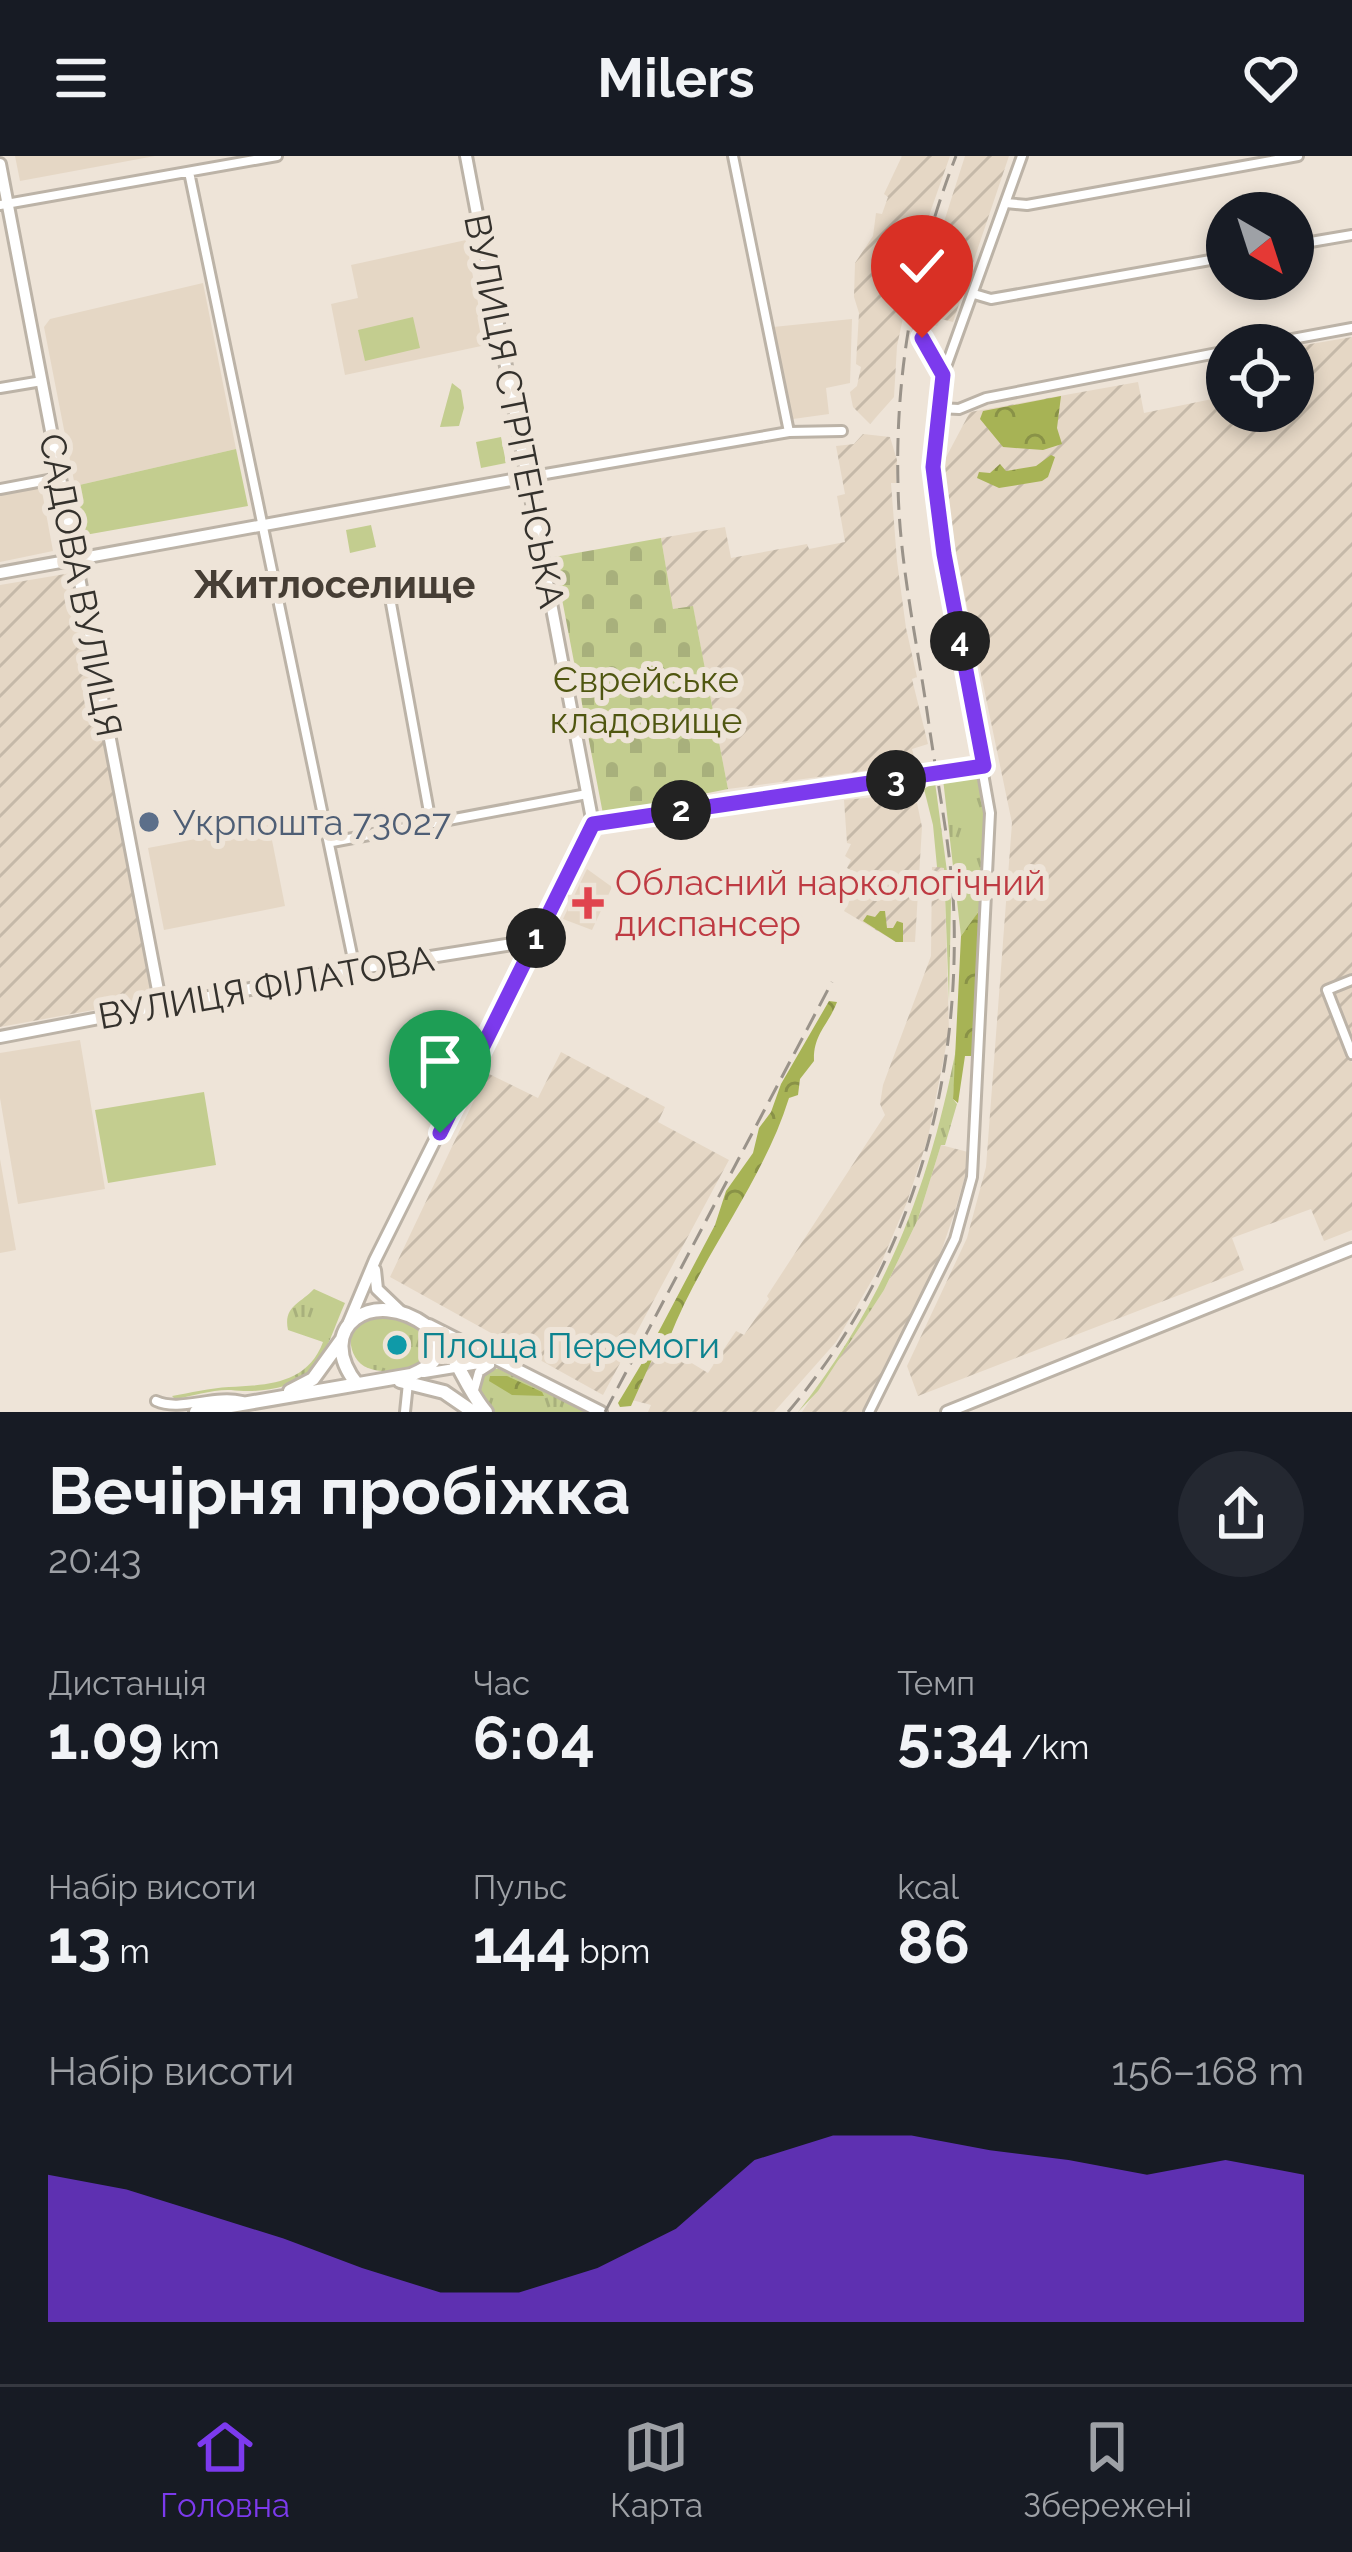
<!DOCTYPE html>
<html lang="uk">
<meta charset="utf-8">
<style>
:root{--surface:#171b24;--page:#242831;--text:#f1f3f6;--muted:#9ea1a6;--line:#363941;--accent:#7c3aed}
body{margin:0;font-family:Raleway,sans-serif;background:var(--page);color:var(--text);height:100vh;display:flex;flex-direction:column;font-size:45px;white-space:nowrap}
*{box-sizing:border-box;margin:0}
p{font-size:39px;color:var(--muted)}
.icon{flex:none;width:66px;height:66px;fill:none;stroke:currentColor;stroke-width:2;stroke-linecap:round;stroke-linejoin:round}
.map{position:relative;height:1256px;overflow:hidden}
.side{display:flex;flex-direction:column;background:var(--surface);flex:1}
.side>*{flex:none}
.needle{width:78px;rotate:141deg}
.buttons{position:absolute;left:1206px;top:36px;display:grid;gap:24px}
.buttons a{display:grid;place-items:center;width:108px;height:108px;border-radius:50%;background:var(--surface);box-shadow:0 6px 18px #0003;font-size:60px}
.pin{position:absolute;display:grid;place-items:center;width:102px;height:102px;color:#fff;margin:-123px -51px;border-radius:50% 50% 50% 0;rotate:-45deg;box-shadow:0 0 12px #0007}
.pin .icon{rotate:45deg}
.km{position:absolute;width:60px;height:60px;margin:-30px;border-radius:50%;background:#222;color:#fff;font-size:33px;line-height:60px;text-align:center}
.round{display:grid;place-items:center;flex:none;width:126px;height:126px;border-radius:63px;background:var(--page)}
.headline{display:flex;align-items:center;justify-content:space-between;height:204px;padding:0 48px}
h1{font-size:66px;font-weight:700;line-height:90px}
.stats{display:grid;grid-template-columns:repeat(3,1fr);gap:18px;height:204px;padding:12px 48px}
.stats div{display:grid;align-content:center}
.stats b{font-size:60px;font-weight:700}
.stats small{font-size:33px;font-weight:400}
.stats p{font-size:33px}
.chart{height:336px;padding:24px 48px}
.chart p{display:flex;justify-content:space-between}
.chart svg{width:100%;height:216px;margin-top:12px;fill:var(--accent);opacity:.7}
header{display:flex;justify-content:space-between;align-items:center;height:156px;padding:0 48px;background:var(--surface);font-size:54px;font-weight:700}
.menu{display:flex;justify-content:space-around;align-items:center;height:168px;border-top:3px solid var(--line);background:var(--surface);font-size:33px;color:var(--muted)}
.menu a{display:grid;justify-items:center;gap:6px}
.menu .active{color:var(--accent)}
.map>svg:first-child{display:block}
</style>
<header><svg class="icon" aria-label="menu" viewBox="0 0 24 24"><path d="M4 6h16M4 12h16M4 18h16"/></svg>Milers<svg class="icon" aria-label="heart" viewBox="0 0 24 24"><path d="M12 20l-8-8c-3-5 5-10 8-4 3-6 11-1 8 4z"/></svg></header>
<div class="map">
<svg width="1352" height="1256" viewBox="0 0 1352 1256">
<defs>
<pattern id="industrial-furrows" width="10" height="10" patternUnits="userSpaceOnUse" patternTransform="scale(3)"><rect width="10" height="10" fill="#e5d7c5"/><path d="M-1 1l2-2M0 10L10 0M9 11l2-2" fill="none" stroke="#c5b9a9"/></pattern>
<pattern id="grass-tufts" width="24" height="20" patternUnits="userSpaceOnUse" patternTransform="scale(3)"><rect width="24" height="20" fill="#c3cd8f"/><path d="M3 7l-1-3M5 7V3M7 7l1-3M15 17l-1-3M17 17v-4M19 17l1-3" fill="none" stroke="#a8b07c"/></pattern>
<pattern id="forest-crowns" width="20" height="18" patternUnits="userSpaceOnUse" patternTransform="scale(3)"><rect width="20" height="18" fill="#a7b355"/><path d="M2 6a3 3 0 1 1 6 0M12 15a3 3 0 1 1 6 0" fill="none" stroke="#899247"/></pattern>
<pattern id="cemetery-stones" width="16" height="16" patternUnits="userSpaceOnUse" patternTransform="scale(3)"><rect width="16" height="16" fill="#c3cd8f"/><path d="M2 7V4a2 2 0 0 1 4 0v3zM10 15v-3a2 2 0 0 1 4 0v3z" fill="#a8b07c"/></pattern>
</defs>
<rect width="100%" height="100%" fill="#eee4d8"/>
<path fill="#e5d7c5" d="M15,0H155L20,25Z
M466,84L486,189L345,219L331,148L358,142L351,109Z
M203,127L236,293L75,330L44,171L50,163Z
M852,163L850,227L826,232L829,258L793,263L773,171Z
M41,330L53,395L0,406V338Z
M269,669L285,750L164,774L148,692Z
M587,713L612,731L592,774L563,763Z
M80,884L105,1033L18,1048L0,942V897Z
M0,1003L16,1094L0,1097Z"/>
<path fill="url(#industrial-furrows)" d="M902,0H950L919,88L897,190L894,241L870,268L853,251L850,236L857,230L861,211L856,208L859,157L854,141L855,107L873,80L876,57L882,58L888,41L884,38Z
M965,0H1009L953,166L941,163L937,170L921,166L933,120L928,116Z
M1352,181V819L1323,831L1352,907V1074L1324,1085L1311,1053L1232,1082L1244,1114L918,1240L907,1210L967,1082L986,1011L1012,667L956,398L943,307L970,256L1138,226L1144,257L1227,240V255H1293V191Z
M863,278L890,281L897,304L896,327H891L897,405L906,472L917,521L912,523L928,588L912,593L916,608L728,633L693,451L673,454L661,382L725,371L731,402L807,388L809,393L845,386L837,340L845,338L836,290L854,288Z
M71,417L154,843L0,871V429Z
M908,638L917,647L922,671L915,786H896L844,755L862,720L847,712L851,704L845,700L851,688L847,687L844,644Z
M932,711H944L949,875L928,982L907,1046L879,1112L836,1186L774,1256H648L651,1249L632,1244L659,1187L708,1217L736,1175L744,1179L769,1143L767,1140L885,959L880,948L883,929L931,800Z
M1352,829V890L1332,837Z
M561,896L665,951L658,966L729,1004L603,1239L390,1121L487,917L538,942Z
M941,989L968,996L970,1003L954,1058L941,1096L864,1256H802L884,1134L918,1063Z"/>
<path fill="url(#grass-tufts)" d="M976,619L980,621C987,651 991,728 978,756C974,764 966,773 961,780L943,623Z
M935,626L951,745L949,846L944,712L937,711L933,669L924,633Z
M957,888L953,943L957,948L945,989H941L918,1063L884,1134L818,1235L798,1256C887,1143 930,1028 957,888Z
M314,1133L345,1147C335,1169 327,1198 311,1215C292,1234 256,1237 231,1234C214,1233 192,1240 175,1243L172,1240C190,1237 210,1232 229,1231C265,1229 307,1229 323,1186L288,1174C283,1150 300,1148 314,1133Z
M387,1156L431,1180L435,1196L425,1209C407,1213 386,1219 368,1212C350,1205 344,1178 360,1165C366,1159 378,1158 387,1156Z
M491,1212L499,1213L591,1256H494L482,1244L478,1228L485,1215Z"/>
<path fill="url(#forest-crowns)" d="M1061,240L1057,272L1062,288L1043,294L1003,291L980,263L983,255Z
M1051,299L1055,301L1048,321L1042,325L999,332L977,322L979,316L990,317L1000,308L1006,315L1036,310Z
M880,755H885L887,772H893L897,765L903,767V786H896L863,765L867,759L875,761Z
M979,755L976,900H965L958,947L953,943L961,780Z
M829,845L837,846C828,870 813,878 814,905L800,923L798,939L789,942C763,1026 701,1100 669,1183L659,1188L631,1250L620,1251L618,1247L642,1207L639,1199L643,1192H650L715,1069L726,1035L753,997L759,972L771,956L781,928Z
M490,1220H507L542,1236L544,1240L512,1239L489,1225Z"/>
<path fill="url(#cemetery-stones)" d="M661,382L673,453L693,450L728,633L603,658L554,401Z"/>
<path fill="#c3cd8f" d="M413,161L420,192L365,205L358,174Z
M452,227L461,234L464,252L459,270L440,271Z
M501,281L506,307L481,312L476,286Z
M236,293L248,350L85,379L75,330Z
M371,369L376,391L350,397L346,374Z
M204,936L216,1009L108,1027L95,954Z"/>
<g fill="none" stroke-linecap="round" stroke-linejoin="round">
<defs>
<path id="street" d="M733,0L789,276
M189,16L355,813
M1006,47L1027,49L1298,0
M0,49L277,0
M1293,89L1352,79
M926,127L918,168L942,218
M974,138L991,143L1227,101
M1260,189L1352,172
M0,232L42,225
M938,252L959,253L986,242L1227,195
M528,321L789,276L842,275
M0,333L59,322
M390,442L431,667
M593,668L984,610
M332,686L587,638
M1352,824L1327,834L1352,898
M424,1217L485,1207L497,1201
M474,1234L479,1216L490,1209
M156,1245C180,1256 214,1238 242,1245
M405,1256L408,1227
M869,1256L955,1083L972,1021L990,657L944,397L933,311L934,278L943,219L1022,0"/>
<path id="secondary" d="M0,8L161,850
M0,417L528,321
M0,881L355,813L519,787L531,792
M375,1114L377,1133L401,1156
M349,1166L375,1104L593,668L466,0
M429,1169L601,1256
M947,1256L1352,1093"/>
<path id="primary" d="M400,1225L444,1236L473,1256
M357,1228C312,1171 374,1130 427,1170C454,1190 464,1231 486,1256
M290,1235L313,1223L342,1183
M196,1256L411,1219C430,1211 443,1203 437,1180"/>
</defs>
<use href="#street" stroke="#bcb3a7" stroke-width="14"/>
<use href="#secondary" stroke="#bcb3a7" stroke-width="16"/>
<use href="#primary" stroke="#bcb3a7" stroke-width="18"/>
<use href="#street" stroke="#fff" stroke-width="8"/>
<use href="#secondary" stroke="#fff" stroke-width="10"/>
<use href="#primary" stroke="#fff" stroke-width="12"/>
<path stroke="#9a938a" stroke-width="3" stroke-dasharray="18 9" stroke-linecap="butt" d="M605,1256L832,826
M788,1256C906,1117 959,941 954,760C952,695 937,627 928,562C917,485 899,406 898,328C895,216 915,105 956,0"/>
</g>
<g fill="none" stroke-linecap="round" stroke-linejoin="round">
<defs>
<path id="route" d="M440,977L593,668L984,610L944,398L933,311L943,219L922,182"/>
</defs>
<use href="#route" stroke="#fff" stroke-width="24"/>
<use href="#route" stroke="#7c3aed" stroke-width="15"/>
</g>
<circle fill="#5c6f8a" stroke="#eee4d8" stroke-width="4.5" cx="149" cy="666" r="12"/>
<path fill="#e0444e" stroke="#eee4d8" stroke-width="4.5" d="M582 729h12v12h12v12h-12v12h-12v-12h-12v-12h12z"/>
<circle fill="#0f9aa8" stroke="#eee4d8" stroke-width="4.5" cx="397" cy="1189" r="12"/>
<g text-anchor="middle" dominant-baseline="central" stroke-width="12" stroke-linejoin="round" paint-order="stroke">
<g font-size="36" fill="#34312c" stroke="#eee4d8">
<text transform="translate(515 255) rotate(79)">ВУЛИЦЯ СТРІТЕНСЬКА</text>
<text transform="translate(81 429) rotate(79)">САДОВА ВУЛИЦЯ</text>
<text transform="translate(266 831) rotate(-10)">ВУЛИЦЯ ФІЛАТОВА</text>
</g>
<g font-size="36" fill="#4f5610" stroke="#eee4d8">
<text x="646" y="523">Єврейське<tspan x="646" dy="41">кладовище</tspan></text>
</g>
<g font-size="36" fill="#4e5e75" stroke="#eee4d8" text-anchor="start">
<text x="173" y="666">Укрпошта 73027</text>
</g>
<g font-size="36" fill="#be3a42" stroke="#eee4d8" text-anchor="start">
<text x="615" y="726">Обласний наркологічний<tspan x="615" dy="41">диспансер</tspan></text>
</g>
<g font-size="36" fill="#0d838f" stroke="#eee4d8" text-anchor="start">
<text x="421" y="1189">Площа Перемоги</text>
</g>
<g font-size="39" font-weight="bold" fill="#463e35" stroke="#eee4d8">
<text x="334" y="428">Житлоселище</text>
</g>
</g>
</svg>
<div class="buttons">
<a><svg class="needle" viewBox="-14 -14 28 28"><path d="M0-13l5 13h-10z" fill="#e53935"/><path d="M0 13l5-13h-10z" fill="#9ea1a6"/></svg></a>
<a><svg class="icon" aria-label="locate" viewBox="0 0 24 24"><circle cx="12" cy="12" r="6"/><path d="M12 2v4M12 18v4M2 12h4M18 12h4"/></svg></a>
</div>
<div class="pin" style="left:440px;top:977px;background:#1e9e55"><svg class="icon" aria-label="arrive" viewBox="0 0 24 24"><path d="M6 21V4h12l-3 4 3 4H6"/></svg></div>
<div class="pin" style="left:922px;top:182px;background:#d93025"><svg class="icon" aria-label="check" viewBox="0 0 24 24"><path d="M5 12l5 5 9-10"/></svg></div>
<b class="km" style="left:536px;top:782px">1</b>
<b class="km" style="left:681px;top:654px">2</b>
<b class="km" style="left:896px;top:624px">3</b>
<b class="km" style="left:960px;top:485px">4</b>
</div>
<section class="side">
<div class="headline"><div><h1>Вечірня пробіжка</h1><p>20:43</p></div><a class="round"><svg class="icon" aria-label="share" viewBox="0 0 24 24"><path d="M12 15V3M7 8l5-5 5 5M5 13v7h14v-7"/></svg></a></div>
<div class="stats">
<div><p>Дистанція</p><b>1.09<small> km</small></b></div>
<div><p>Час</p><b>6:04</b></div>
<div><p>Темп</p><b>5:34<small> /km</small></b></div>
</div>
<div class="stats">
<div><p>Набір висоти</p><b>13<small> m</small></b></div>
<div><p>Пульс</p><b>144<small> bpm</small></b></div>
<div><p>kcal</p><b>86</b></div>
</div>
<div class="chart"><p><span>Набір висоти</span>156–168 m</p>
<svg viewBox="0 0 160 44" preserveAspectRatio="none"><path d="M0 44V14L10 17L20 22L30 27L40 33L50 38L60 38L70 33L80 25L90 11L100 6L110 6L120 9L130 11L140 14L150 11L160 14V44z"/></svg>
</div>
</section>
<nav class="menu">
<a class="active"><svg class="icon" aria-label="home" viewBox="0 0 24 24"><path d="M3 11l9-7 9 7M6 9v11h12V9"/></svg>Головна</a>
<a><svg class="icon" aria-label="map" viewBox="0 0 24 24"><path d="M3 6l6-2 6 2 6-2v14l-6 2-6-2-6 2zM9 4v14M15 6v14"/></svg>Карта</a>
<a><svg class="icon" aria-label="saved" viewBox="0 0 24 24"><path d="M7 4h10v16l-5-4-5 4z"/></svg>Збережені</a>
</nav>
